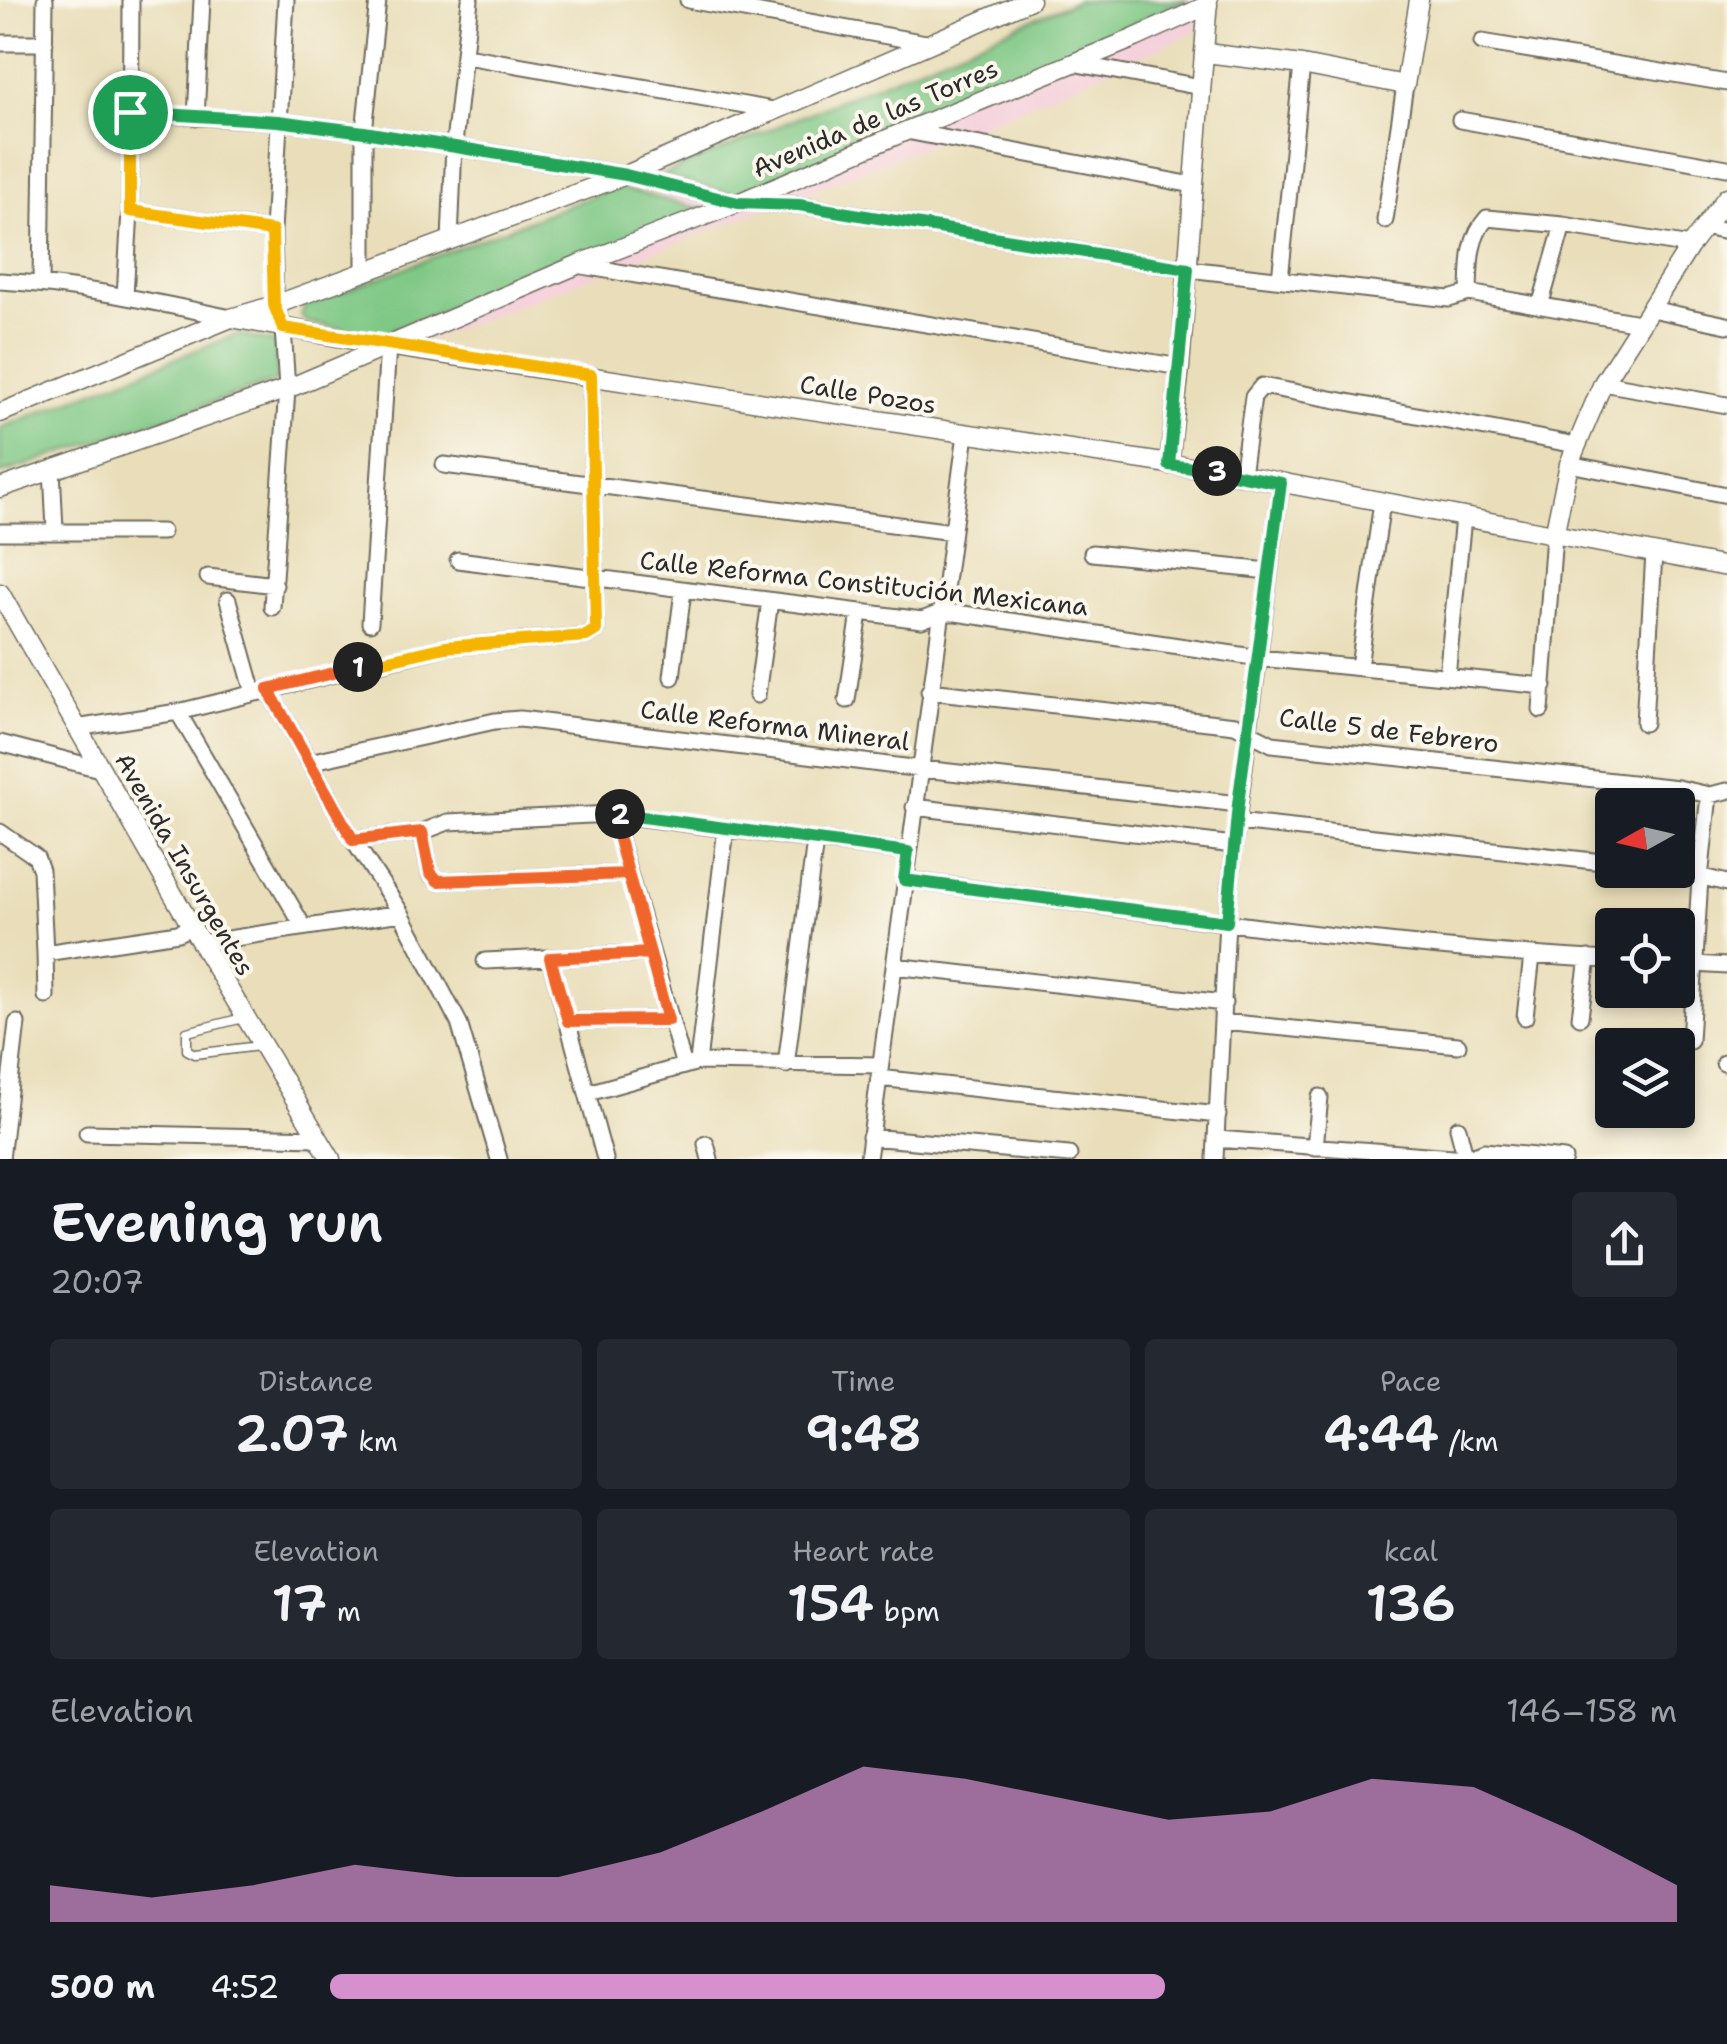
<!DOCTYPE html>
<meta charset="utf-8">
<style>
:root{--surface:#171b24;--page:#242831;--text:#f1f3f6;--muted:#9ea1a6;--accent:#d690ce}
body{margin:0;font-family:"Shantell Sans",sans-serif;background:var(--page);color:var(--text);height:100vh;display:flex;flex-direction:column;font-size:38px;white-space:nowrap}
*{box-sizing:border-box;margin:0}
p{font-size:32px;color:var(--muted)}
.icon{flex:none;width:55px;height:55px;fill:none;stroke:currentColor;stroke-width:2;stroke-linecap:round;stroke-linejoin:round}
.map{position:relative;height:1159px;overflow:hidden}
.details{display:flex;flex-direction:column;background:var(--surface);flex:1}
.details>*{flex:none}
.needle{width:65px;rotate:262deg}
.tools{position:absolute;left:1595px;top:788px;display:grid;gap:20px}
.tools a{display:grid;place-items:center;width:100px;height:100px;border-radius:10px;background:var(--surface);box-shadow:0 5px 15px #0003;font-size:50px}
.pin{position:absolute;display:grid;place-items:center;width:85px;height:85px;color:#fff;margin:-42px;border:5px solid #fff;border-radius:50%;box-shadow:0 2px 10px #0007}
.km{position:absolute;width:50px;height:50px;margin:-25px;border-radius:50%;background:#222;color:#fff;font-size:28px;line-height:50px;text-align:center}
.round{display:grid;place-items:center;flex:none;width:105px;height:105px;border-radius:10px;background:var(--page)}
.summary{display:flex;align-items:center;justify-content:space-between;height:170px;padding:0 50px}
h1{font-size:55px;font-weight:600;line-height:75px}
.figures{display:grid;grid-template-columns:repeat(3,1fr);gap:15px;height:170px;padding:10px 50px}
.figures div{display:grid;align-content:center;border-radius:10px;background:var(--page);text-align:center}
.figures b{font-size:50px;font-weight:600}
.figures small{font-size:28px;font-weight:400}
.figures p{font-size:28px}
.chart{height:280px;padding:20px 50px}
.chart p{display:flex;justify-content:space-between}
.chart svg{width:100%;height:180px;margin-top:10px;fill:var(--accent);opacity:.7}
ul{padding:0 50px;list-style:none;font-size:32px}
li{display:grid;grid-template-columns:160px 120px 1fr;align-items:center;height:75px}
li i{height:25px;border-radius:12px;background:var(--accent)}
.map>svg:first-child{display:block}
</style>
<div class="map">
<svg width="1727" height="1159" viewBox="0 0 1727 1159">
<rect width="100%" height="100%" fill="#fbf7ec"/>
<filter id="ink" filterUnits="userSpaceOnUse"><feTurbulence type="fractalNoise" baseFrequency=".01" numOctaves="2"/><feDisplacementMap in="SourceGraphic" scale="20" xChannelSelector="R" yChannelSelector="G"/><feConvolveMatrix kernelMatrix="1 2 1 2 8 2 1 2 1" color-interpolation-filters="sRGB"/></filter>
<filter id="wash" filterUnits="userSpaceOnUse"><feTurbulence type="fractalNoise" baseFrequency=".0048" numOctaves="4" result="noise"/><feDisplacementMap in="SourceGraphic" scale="40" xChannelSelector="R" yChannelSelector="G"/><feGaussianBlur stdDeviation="2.25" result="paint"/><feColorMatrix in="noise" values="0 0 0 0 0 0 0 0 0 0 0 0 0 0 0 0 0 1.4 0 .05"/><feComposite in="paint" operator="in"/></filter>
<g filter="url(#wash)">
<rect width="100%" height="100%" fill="#e9deb9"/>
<path fill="#f5cfdb" d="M1188,0H1198L1196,32L1000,117L413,346L397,328L708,210L659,197L674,180L741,196Z"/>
<path fill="#7fc885" stroke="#557a58" stroke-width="2.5" d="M1078,0H1188L740,196L660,176Z
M616,187L710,211L377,336L306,322L301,315L305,306Z
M237,334L276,343L277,381L0,474V428Z"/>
</g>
<g filter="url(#ink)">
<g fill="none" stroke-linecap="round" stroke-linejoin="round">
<defs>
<path id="service" d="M243,1018L187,1032V1050L195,1054L259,1046"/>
<path id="minor" d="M688,0L926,43
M1482,42L1727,83
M0,43H45
M466,56L773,110
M1072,63L1201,87
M130,113L278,121L364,132L626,175L738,203L799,205L1188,269L1449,299L1469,293C1470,266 1468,239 1487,218L1563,225L1690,246
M196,118L202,0
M1460,120L1727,168
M906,131L1193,185
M130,211L273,231
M1385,220L1405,85
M1703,227L1727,232
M450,241L454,144L470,0
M577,265L1180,367
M364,272V132L378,0
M1280,279L1302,65
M0,281C78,285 154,302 231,318
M41,283L45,0
M1469,293L1639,323
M125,296L130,211L131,0
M1540,306L1563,225
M1651,309L1727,325
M1603,383L1727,405
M1569,464L1727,495
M444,465L952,532
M52,469L55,530
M1242,475L1253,397L1262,386L1576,445
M0,532H162
M1092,553L1269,571
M458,560L922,620L940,613H956L1260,658L1544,686
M208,577L275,585
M228,600L254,693
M272,607L287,389L283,328L275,305L273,231L286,0
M370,623L388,346
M1359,667L1382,502
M1447,676L1463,518
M672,677L683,591
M268,689L353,840L401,913L459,1023L499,1159
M929,691L1235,725L1272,744L1678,788L1709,795L1727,791
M757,695L770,601
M847,700L860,613
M1541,710L1554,535
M178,712L303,926
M1644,723L1654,553
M76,728L178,712L445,647L586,636L596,630L591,375
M0,743L100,769
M309,762L495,721L520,719L896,766L1239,804
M914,807L1234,845
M612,814L684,1066
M1237,822L1612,863
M0,832L36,857L41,870L45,953L178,933L192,926
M422,832L430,873L438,881L628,874
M353,840L422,832L448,822L612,814L908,852
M1674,870L1727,883
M905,880C1140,910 1375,948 1612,960
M201,943L401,913
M45,953L46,996
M550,958L605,1159
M485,961L650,953
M1678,963L1727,966
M894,966L1224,1003
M1525,1017L1532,956
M1580,1017L1588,958
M568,1021L668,1020
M1223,1022L1458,1045
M1690,1041L1700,878L1709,795
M698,1062L726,828
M1724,1063H1727
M786,1065L815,841
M879,1078L1218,1115
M588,1093L698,1062L880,1065
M1458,1128L1466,1159
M87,1133L319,1138
M870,1137L1069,1155
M1217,1139L1466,1158L1484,1151L1564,1159
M706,1144L710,1159
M1315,1147L1320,1097
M1,1159L17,1023
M868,1159L966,434
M1215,1159L1227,921L1234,845L1281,483"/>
<path id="tertiary" d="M1206,53L1302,65L1405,85L1419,0
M231,318L388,346L1242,475L1727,567
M0,413L231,318L275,305L626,175L1030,0
M1169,465L1180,367L1208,0
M0,488L287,389L577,265L738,203L906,131L1135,38L1208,5
M1554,535L1569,464L1603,383L1690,246L1727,197
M0,593L201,943L331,1159"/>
</defs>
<use href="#service" stroke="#6e6a5d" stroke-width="11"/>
<use href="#minor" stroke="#6e6a5d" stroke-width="19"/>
<use href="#tertiary" stroke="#6e6a5d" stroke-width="21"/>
<use href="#service" stroke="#fff" stroke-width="8"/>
<use href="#minor" stroke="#fff" stroke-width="15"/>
<use href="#tertiary" stroke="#fff" stroke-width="18"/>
</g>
</g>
<g fill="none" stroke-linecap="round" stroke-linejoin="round" filter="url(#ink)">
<defs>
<path id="split-1" d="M130,112V211L272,231L274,305L283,328L591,375L596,630L586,636L445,647L358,667"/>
<path id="split-2" d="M358,667L268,689L353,840L422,832L430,872L438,881L628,874L650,953L550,958L568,1021L668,1020L612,814H620"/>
<path id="split-3" d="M620,814L908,852L904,880L1227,922L1238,804L1281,483L1217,471"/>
<path id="split-4" d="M130,112L278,121L364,132L626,175L738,203L799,205L1188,269L1169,465L1217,471"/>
</defs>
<use href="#split-1" stroke="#fff" stroke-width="20"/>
<use href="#split-2" stroke="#fff" stroke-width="20"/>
<use href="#split-3" stroke="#fff" stroke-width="20"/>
<use href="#split-4" stroke="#fff" stroke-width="20"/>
<use href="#split-1" stroke="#f5b400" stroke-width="12"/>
<use href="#split-2" stroke="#f0652b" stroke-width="12"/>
<use href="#split-3" stroke="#22a559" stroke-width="12"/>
<use href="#split-4" stroke="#22a559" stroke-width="12"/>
</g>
<g text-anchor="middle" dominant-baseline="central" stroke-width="8" stroke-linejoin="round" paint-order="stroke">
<g font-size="25" fill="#2b2b2b" stroke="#fbf7ec">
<text transform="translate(875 118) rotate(-23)">Avenida de las Torres</text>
<text transform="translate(868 394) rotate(9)">Calle Pozos</text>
<text transform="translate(864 583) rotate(6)">Calle Reforma Constitución Mexicana</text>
<text transform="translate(775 725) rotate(7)">Calle Reforma Mineral</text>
<text transform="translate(1389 730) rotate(7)">Calle 5 de Febrero</text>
<text transform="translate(185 864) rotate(60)">Avenida Insurgentes</text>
</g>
</g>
</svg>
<div class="tools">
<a><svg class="needle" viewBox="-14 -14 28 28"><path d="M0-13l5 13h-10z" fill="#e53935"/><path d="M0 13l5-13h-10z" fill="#9ea1a6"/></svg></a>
<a><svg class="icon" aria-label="locate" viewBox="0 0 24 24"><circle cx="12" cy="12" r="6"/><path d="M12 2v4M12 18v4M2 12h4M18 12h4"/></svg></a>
<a><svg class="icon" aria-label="layers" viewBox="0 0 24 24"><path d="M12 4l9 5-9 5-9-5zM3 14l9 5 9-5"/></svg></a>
</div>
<div class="pin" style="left:130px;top:112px;background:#1e9e55"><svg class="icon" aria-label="arrive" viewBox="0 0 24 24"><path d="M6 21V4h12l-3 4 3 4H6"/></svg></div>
<b class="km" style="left:358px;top:667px">1</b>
<b class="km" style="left:620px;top:814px">2</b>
<b class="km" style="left:1217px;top:471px">3</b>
</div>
<section class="details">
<div class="summary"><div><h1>Evening run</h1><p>20:07</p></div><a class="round"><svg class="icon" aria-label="share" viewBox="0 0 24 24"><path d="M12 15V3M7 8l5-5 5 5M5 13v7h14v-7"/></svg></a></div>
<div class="figures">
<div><p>Distance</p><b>2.07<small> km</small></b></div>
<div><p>Time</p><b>9:48</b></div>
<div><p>Pace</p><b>4:44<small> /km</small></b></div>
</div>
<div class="figures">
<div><p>Elevation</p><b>17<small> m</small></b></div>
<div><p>Heart rate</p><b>154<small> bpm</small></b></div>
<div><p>kcal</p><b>136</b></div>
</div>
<div class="chart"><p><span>Elevation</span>146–158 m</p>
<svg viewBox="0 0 160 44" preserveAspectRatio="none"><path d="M0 44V35L10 38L20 35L30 30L40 33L50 33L60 27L70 17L80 6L90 9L100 14L110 19L120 17L130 9L140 11L150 22L160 35V44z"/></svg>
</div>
<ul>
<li><b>500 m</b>4:52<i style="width:62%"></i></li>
</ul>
</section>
